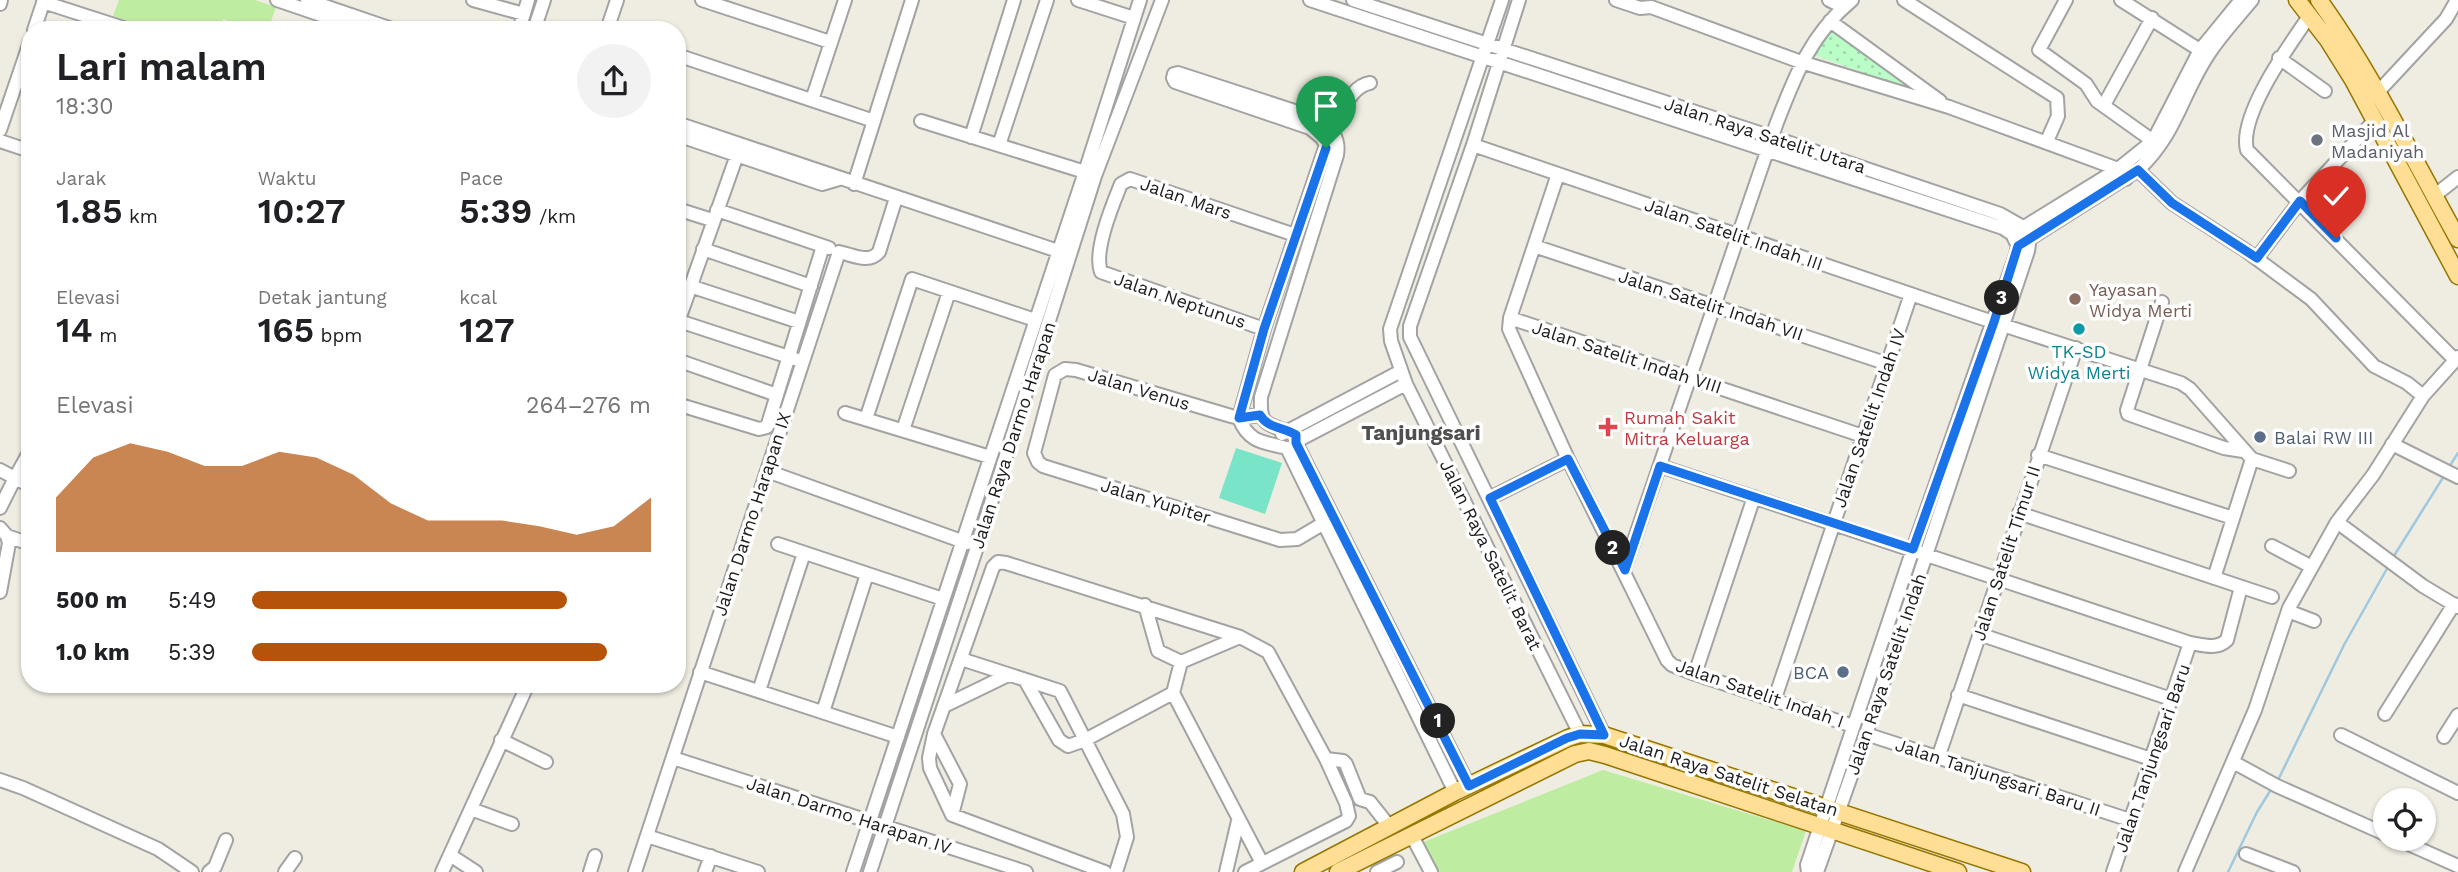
<!DOCTYPE html>
<html lang="id">
<meta charset="utf-8">
<style>
:root{--surface:#fff;--page:#f2f2f2;--text:#202124;--muted:#757577;--accent:#b45309}
body{margin:0;font-family:"Work Sans",sans-serif;background:var(--page);color:var(--text);height:100vh;display:flex;flex-direction:column;font-size:26px;white-space:nowrap}
*{box-sizing:border-box;margin:0}
p{font-size:23px;color:var(--muted)}
.icon{flex:none;width:38px;height:38px;fill:none;stroke:currentColor;stroke-width:2;stroke-linecap:round;stroke-linejoin:round}
.map{position:relative;flex:1;overflow:hidden}
.drawer{position:absolute;left:21px;top:21px;width:665px;height:672px;display:flex;flex-direction:column;background:var(--surface);border-radius:28px;box-shadow:0 2px 5px #0004}
.drawer>*{flex:none}
.buttons{position:absolute;left:2373px;top:788px;display:grid;gap:14px}
.buttons a{display:grid;place-items:center;width:63px;height:63px;border-radius:50%;background:var(--surface);box-shadow:0 2px 5px #0004;font-size:35px}
.pin{position:absolute;display:grid;place-items:center;width:60px;height:60px;color:#fff;margin:-72px -30px;border-radius:50% 50% 50% 0;rotate:-45deg;box-shadow:0 0 7px #0007}
.pin .icon{rotate:45deg}
.km{position:absolute;width:35px;height:35px;margin:-18px;border-radius:50%;background:#222;color:#fff;font-size:19px;line-height:35px;text-align:center}
.round{display:grid;place-items:center;flex:none;width:74px;height:74px;border-radius:37px;background:var(--page)}
.overview{display:flex;align-items:center;justify-content:space-between;height:119px;padding:0 35px}
h1{font-size:38px;font-weight:600;line-height:52px}
.figures{display:grid;grid-template-columns:repeat(3,1fr);gap:10px;height:119px;padding:7px 35px}
.figures div{display:grid;align-content:center}
.figures b{font-size:35px;font-weight:600}
.figures small{font-size:19px;font-weight:400}
.figures p{font-size:19px}
.chart{height:196px;padding:14px 35px}
.chart p{display:flex;justify-content:space-between}
.chart svg{width:100%;height:126px;margin-top:7px;fill:var(--accent);opacity:.7}
ul{padding:0 35px;list-style:none;font-size:23px}
li{display:grid;grid-template-columns:112px 84px 1fr;align-items:center;height:52px}
li i{height:18px;border-radius:9px;background:var(--accent)}
.map>svg:first-child{display:block}
</style>
<div class="map">
<svg width="2458" height="872" viewBox="0 0 2458 872">
<defs>
<pattern id="park-dots" width="8" height="8" patternUnits="userSpaceOnUse" patternTransform="scale(1.75)"><rect width="8" height="8" fill="#bafdc7"/><path d="M2 2h.1M6 6h.1" fill="none" stroke="#9fd8aa" stroke-width="1.8" stroke-linecap="round"/></pattern>
</defs>
<rect width="100%" height="100%" fill="#efece1"/>
<path fill="#beeda2" d="M119,0H255L276,7L268,30H256L223,19L219,30H153L113,16Z
M1603,770L1806,831L1792,872H1435L1421,843Z"/>
<path fill="url(#park-dots)" d="M1830,26L1930,97L1808,53Z"/>
<path fill="#79e4c8" d="M1236,448L1282,463L1265,514L1219,498Z"/>
<g fill="none" stroke-linecap="round" stroke-linejoin="round">
<path stroke="#9ec9e0" stroke-width="2.5" d="M2449,467L2458,453
M2392,559L2444,476
M2278,780L2344,645L2389,565
M2228,872L2257,812L2272,788"/>
<defs>
<path id="minor" d="M277,0L365,30
M307,0L395,30
M473,0L524,14
M702,0L830,42
M1078,0L1134,18
M1310,0L2003,228L2012,234
M1353,0L1772,137L2000,214L2023,227L2029,244L2028,251L1866,734L1817,872
M1502,0L1390,329L1391,341L1406,384L1580,734
M1519,0L1473,145L1410,326V337L1604,735
M1616,0L1640,8L1651,7L1801,62L1949,107L2118,169L2126,179
M1829,0L1843,7
M1904,0L2057,98L2058,116L2047,141
M2066,0L2039,50L2086,84L2097,101L2153,141
M2121,0L2206,54
M43,2L130,30
M0,4L1,0
M2310,15C2291,43 2238,115 2247,150L2455,360
M1830,21L1940,101
M34,30L44,0
M519,30L528,0
M534,30L544,0
M607,30L617,0
M677,55L874,121
M2279,58L2325,91
M2378,92L2446,19L2457,0
M812,100L845,0
M2104,105L2152,18
M921,121L1085,172
M677,123L1058,251
M0,130L30,42
M1327,133C1341,118 1349,86 1370,83
M677,135L822,184L839,179
M971,137L1014,0
M0,141L30,151
M999,145L1047,0
M1473,145L1978,317L2181,383L2190,389L2252,459L2289,471
M2138,170L2172,203L2245,250L2311,299L2374,366L2407,383L2423,396
M1558,174L1510,318L1509,329L1568,459L1667,660L1672,665L1695,674L1853,726
M854,184L912,0
M2434,196L2458,177
M677,209L712,220
M717,210L829,248
M2016,232L2118,169L2153,141L2200,50L2241,0
M2023,243L2138,170C2176,135 2181,96 2208,55C2220,36 2237,18 2252,0
M1534,246L1888,364
M703,249L811,286
M2257,258L2300,201L2374,121
M690,286L799,322
M2162,302L2127,410L2128,414L2224,448L2243,451
M1510,318L1863,436
M679,321L795,359
M677,325L737,155
M1264,329L1101,272C1093,251 1113,204 1121,184L1130,179L1295,235
M677,360L777,395
M677,404L759,429L767,427L823,246
M845,413L990,457
M1260,415L1239,418L1231,416L1076,370L1065,369L1055,375L1034,453L1038,462L1043,466L1280,540L1297,539L1324,523
M866,419L912,279L1035,320
M903,430L949,292
M1282,434L1401,371
M1297,441L1406,384
M1296,443L1469,786
M2392,444L2458,477
M1283,447C1261,442 1248,441 1239,418L1264,329L1326,145L1322,138L1310,128L1175,82L1173,78L1174,74L1178,73L1316,118C1331,128 1340,137 1337,155L1261,397C1260,422 1263,423 1286,431
M1287,448L1455,792
M2038,455L2233,518
M1660,466L2190,643C2203,645 2217,650 2227,640L2241,587
M0,470L15,478L30,451
M767,471L967,543
M1490,498L1568,459
M0,508L15,478L30,486
M2019,513L2272,597
M2337,522L2423,586L2458,607
M0,528L7,536L9,543L0,592
M7,536L30,544
M778,544L943,599
M2272,546L2312,567
M1624,570L1776,125C1795,76 1810,35 1852,0
M2214,578L2252,459
M1145,605L1158,651L1181,662
M2288,611L2314,621
M1979,634L2171,699
M1240,637L1181,662L1173,693L1262,863
M961,659L1060,691L1123,814L1127,837L1116,872
M700,672L898,737
M1695,674L1754,497
M1025,680L1059,740L1068,746L1085,740L1173,693
M759,691L804,553
M1958,695L2151,759
M1774,701L1911,294
M944,706L1008,675
M823,712L867,574
M2385,714L2454,604
M934,734L960,784L952,815
M1866,734L2130,820
M2341,735L2458,793
M2444,737L2458,715
M501,740L546,762
M673,758L1026,872
M1938,758L2076,348
M1326,759L1343,761L1346,764L1360,799L1370,802L1389,826
M2233,762L2277,786L2385,834
M0,780L23,788L158,849L192,872
M471,809L512,824
M1411,834L1431,872
M647,836L758,872
M2395,838L2458,866
M2246,854L2293,872
M450,855L476,872
M209,872L215,867L226,840
M285,872L295,858
M442,872L528,684
M590,872L595,856
M635,872L839,252C853,255 869,264 879,252L896,198
M705,872L711,856
M853,872L1085,172L1140,0
M870,872L977,547L1095,176L1162,0
M1105,872L952,815L930,768L929,758L934,734L993,567L998,562L1006,563L1240,637L1268,652L1326,759L1346,803L1349,816L1346,821L1245,872
M1226,872L1238,821
M1377,872L1397,862
M1808,872L1807,865L1913,549L2016,255L2018,246L2012,234
M2113,872L2190,643
M2185,872L2255,710L2289,608L2337,522L2373,475L2423,396L2458,357"/>
<path id="major" d="M2297,0L2328,40L2353,80L2458,276
M2319,0C2373,75 2413,159 2458,239
M1303,872L1455,792L1568,738L1580,734L1604,735L2022,872
M1338,872L1575,754L1589,751L1605,755L1958,872"/>
</defs>
<use href="#minor" stroke="#a3a3a3" stroke-width="16"/>
<use href="#major" stroke="#957600" stroke-width="19"/>
<use href="#minor" stroke="#fff" stroke-width="12"/>
<use href="#major" stroke="#ffde96" stroke-width="16"/>
</g>
<g fill="none" stroke-linecap="round" stroke-linejoin="round">
<defs>
<path id="route" d="M1326,148L1264,329L1239,418L1260,415C1268,429 1285,427 1296,435V443L1469,786L1567,738L1580,734L1604,735L1490,498L1568,459L1625,570L1660,466L1913,549L1994,322L2018,246L2138,170L2172,203L2257,258L2300,201L2336,238"/>
</defs>
<use href="#route" stroke="#fff" stroke-width="14"/>
<use href="#route" stroke="#1a73e8" stroke-width="9"/>
</g>
<circle fill="#6b7280" stroke="#fff" stroke-width="2.5" cx="2317" cy="140" r="7"/>
<circle fill="#8d6e63" stroke="#fff" stroke-width="2.5" cx="2075" cy="299" r="7"/>
<circle fill="#0f9aa8" stroke="#fff" stroke-width="2.5" cx="2079" cy="329" r="7"/>
<path fill="#e0444e" stroke="#fff" stroke-width="2.5" d="M1604.5 416.5h7v7h7v7h-7v7h-7v-7h-7v-7h7z"/>
<g fill="#5c6f8a" stroke="#fff" stroke-width="2.5">
<circle cx="2260" cy="437" r="7"/>
<circle cx="1843" cy="672" r="7"/>
</g>
<g text-anchor="middle" dominant-baseline="central" stroke-width="7" stroke-linejoin="round" paint-order="stroke">
<g font-size="18" fill="#5b616d" stroke="#fff" text-anchor="start">
<text x="2331" y="130">Masjid Al<tspan x="2331" dy="21">Madaniyah</tspan></text>
</g>
<g font-size="18" fill="#1c1c1c" stroke="#fff">
<text transform="translate(1765 135) rotate(18)">Jalan Raya Satelit Utara</text>
<text transform="translate(1186 198) rotate(19)">Jalan Mars</text>
<text transform="translate(1734 234) rotate(19)">Jalan Satelit Indah III</text>
<text transform="translate(1180 300) rotate(19)">Jalan Neptunus</text>
<text transform="translate(1711 305) rotate(18)">Jalan Satelit Indah VII</text>
<text transform="translate(1627 357) rotate(18)">Jalan Satelit Indah VIII</text>
<text transform="translate(1139 389) rotate(17)">Jalan Venus</text>
<text transform="translate(1869 418) rotate(-71)">Jalan Satelit Indah IV</text>
<text transform="translate(1013 435) rotate(-72)">Jalan Raya Darmo Harapan</text>
<text transform="translate(1156 501) rotate(17)">Jalan Yupiter</text>
<text transform="translate(752 514) rotate(-72)">Jalan Darmo Harapan IX</text>
<text transform="translate(2006 553) rotate(-72)">Jalan Satelit Timur II</text>
<text transform="translate(1491 555) rotate(64)">Jalan Raya Satelit Barat</text>
<text transform="translate(1886 674) rotate(-71)">Jalan Raya Satelit Indah</text>
<text transform="translate(1760 693) rotate(19)">Jalan Satelit Indah I</text>
<text transform="translate(2152 758) rotate(-71)">Jalan Tanjungsari Baru</text>
<text transform="translate(1729 775) rotate(18)">Jalan Raya Satelit Selatan</text>
<text transform="translate(1998 777) rotate(18)">Jalan Tanjungsari Baru II</text>
<text transform="translate(849 815) rotate(18)">Jalan Darmo Harapan IV</text>
</g>
<g font-size="18" fill="#785e54" stroke="#fff" text-anchor="start">
<text x="2089" y="289">Yayasan<tspan x="2089" dy="21">Widya Merti</tspan></text>
</g>
<g font-size="18" fill="#0d838f" stroke="#fff">
<text x="2079" y="351">TK-SD<tspan x="2079" dy="21">Widya Merti</tspan></text>
</g>
<g font-size="18" fill="#be3a42" stroke="#fff" text-anchor="start">
<text x="1624" y="417">Rumah Sakit<tspan x="1624" dy="21">Mitra Keluarga</tspan></text>
</g>
<g font-size="18" fill="#4e5e75" stroke="#fff" text-anchor="start">
<text x="2274" y="437">Balai RW III</text>
<text x="1829" y="672" text-anchor="end">BCA</text>
</g>
<g font-size="21" font-weight="bold" fill="#4f4f4f" stroke="#fff">
<text x="1421" y="432">Tanjungsari</text>
</g>
</g>
</svg>
<div class="buttons">
<a><svg class="icon" aria-label="locate" viewBox="0 0 24 24"><circle cx="12" cy="12" r="6"/><path d="M12 2v4M12 18v4M2 12h4M18 12h4"/></svg></a>
</div>
<div class="pin" style="left:1326px;top:148px;background:#1e9e55"><svg class="icon" aria-label="arrive" viewBox="0 0 24 24"><path d="M6 21V4h12l-3 4 3 4H6"/></svg></div>
<div class="pin" style="left:2336px;top:238px;background:#d93025"><svg class="icon" aria-label="check" viewBox="0 0 24 24"><path d="M5 12l5 5 9-10"/></svg></div>
<b class="km" style="left:1438px;top:721px">1</b>
<b class="km" style="left:1613px;top:548px">2</b>
<b class="km" style="left:2002px;top:298px">3</b>
<section class="drawer">
<div class="overview"><div><h1>Lari malam</h1><p>18:30</p></div><a class="round"><svg class="icon" aria-label="share" viewBox="0 0 24 24"><path d="M12 15V3M7 8l5-5 5 5M5 13v7h14v-7"/></svg></a></div>
<div class="figures">
<div><p>Jarak</p><b>1.85<small> km</small></b></div>
<div><p>Waktu</p><b>10:27</b></div>
<div><p>Pace</p><b>5:39<small> /km</small></b></div>
</div>
<div class="figures">
<div><p>Elevasi</p><b>14<small> m</small></b></div>
<div><p>Detak jantung</p><b>165<small> bpm</small></b></div>
<div><p>kcal</p><b>127</b></div>
</div>
<div class="chart"><p><span>Elevasi</span>264–276 m</p>
<svg viewBox="0 0 160 44" preserveAspectRatio="none"><path d="M0 44V25L10 11L20 6L30 9L40 14L50 14L60 9L70 11L80 17L90 27L100 33L110 33L120 33L130 35L140 38L150 35L160 25V44z"/></svg>
</div>
<ul>
<li><b>500 m</b>5:49<i style="width:79%"></i></li>
<li><b>1.0 km</b>5:39<i style="width:89%"></i></li>
</ul>
</section>
</div>
